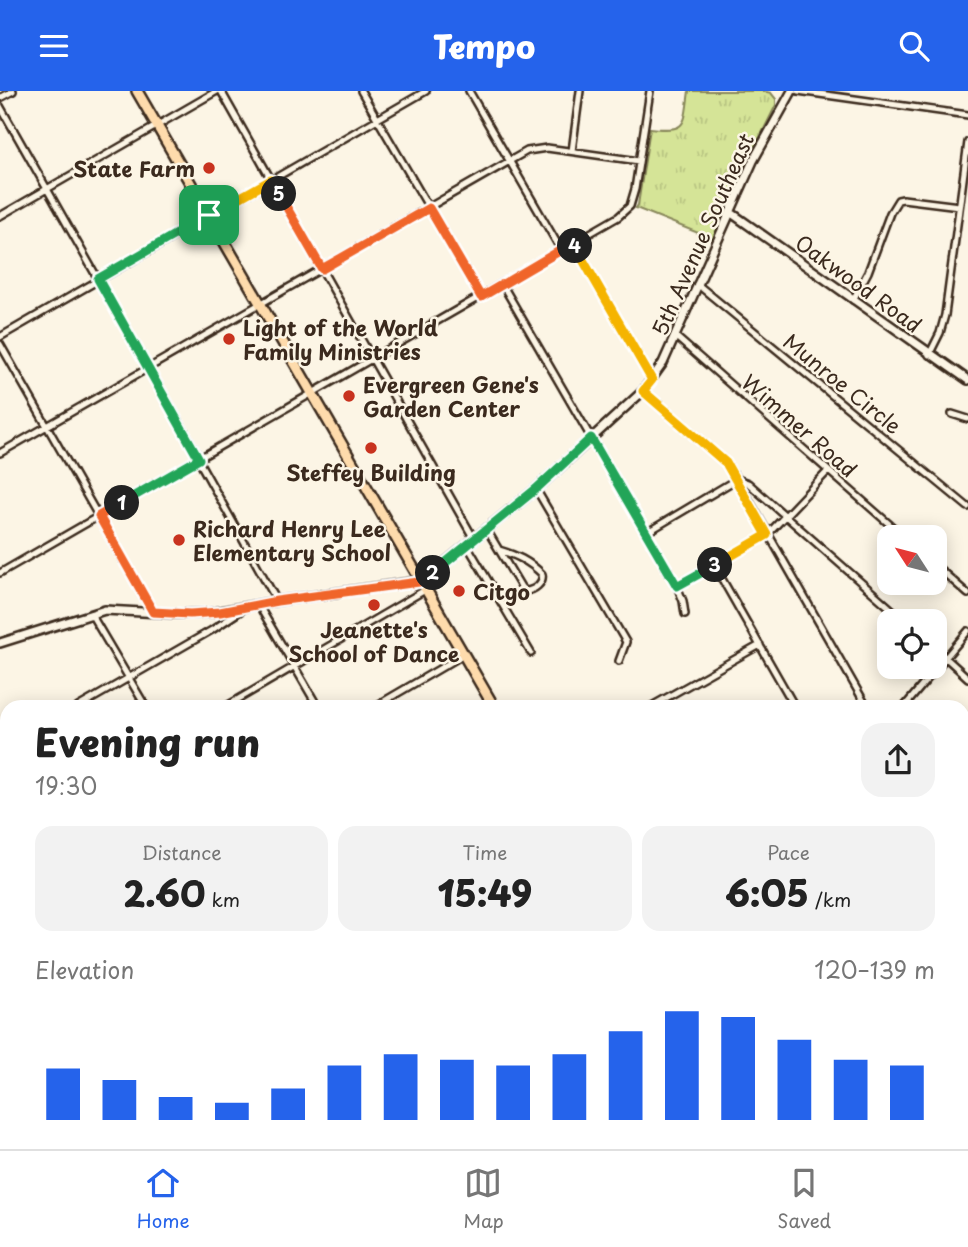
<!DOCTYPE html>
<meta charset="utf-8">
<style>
:root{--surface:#fff;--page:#f2f2f2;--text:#222;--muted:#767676;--line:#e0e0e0;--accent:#2563eb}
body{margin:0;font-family:"Playpen Sans",sans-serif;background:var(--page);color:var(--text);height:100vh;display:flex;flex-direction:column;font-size:26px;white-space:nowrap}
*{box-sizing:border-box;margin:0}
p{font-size:23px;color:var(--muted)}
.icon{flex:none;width:38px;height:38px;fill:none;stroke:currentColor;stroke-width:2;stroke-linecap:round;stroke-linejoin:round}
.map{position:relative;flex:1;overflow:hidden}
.drawer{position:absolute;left:0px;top:609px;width:970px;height:450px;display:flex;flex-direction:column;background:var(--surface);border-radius:21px 21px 0 0;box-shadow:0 4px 18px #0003}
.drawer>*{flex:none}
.needle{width:46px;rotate:306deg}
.tools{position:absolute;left:877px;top:434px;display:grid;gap:14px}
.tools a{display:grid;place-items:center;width:70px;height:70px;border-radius:14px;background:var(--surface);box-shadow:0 4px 18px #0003;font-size:35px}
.pin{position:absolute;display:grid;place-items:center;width:60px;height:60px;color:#fff;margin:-30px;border-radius:14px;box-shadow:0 4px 10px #0006}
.km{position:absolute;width:35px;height:35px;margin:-18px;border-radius:50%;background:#222;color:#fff;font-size:19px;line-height:35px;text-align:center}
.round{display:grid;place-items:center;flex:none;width:74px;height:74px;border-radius:21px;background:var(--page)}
.overview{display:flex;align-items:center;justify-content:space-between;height:119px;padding:0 35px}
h1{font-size:38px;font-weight:800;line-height:52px}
.metrics{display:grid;grid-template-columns:repeat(3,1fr);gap:10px;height:119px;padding:7px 35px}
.metrics div{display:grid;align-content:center;border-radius:18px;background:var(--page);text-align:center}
.metrics b{font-size:35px;font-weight:800}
.metrics small{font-size:19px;font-weight:400}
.metrics p{font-size:19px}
.chart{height:196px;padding:14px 35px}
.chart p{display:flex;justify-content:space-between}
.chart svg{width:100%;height:126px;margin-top:7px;stroke:var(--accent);stroke-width:6}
header{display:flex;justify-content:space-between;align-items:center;height:91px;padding:0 35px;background:var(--accent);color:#fff;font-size:32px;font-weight:800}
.tabs{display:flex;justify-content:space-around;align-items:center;height:98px;border-top:2px solid var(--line);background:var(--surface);font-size:19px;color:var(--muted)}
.tabs a{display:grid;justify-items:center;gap:4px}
.tabs .selected{color:var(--accent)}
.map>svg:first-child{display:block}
</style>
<header><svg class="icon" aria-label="menu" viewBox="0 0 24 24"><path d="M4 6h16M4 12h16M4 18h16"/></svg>Tempo<svg class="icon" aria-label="search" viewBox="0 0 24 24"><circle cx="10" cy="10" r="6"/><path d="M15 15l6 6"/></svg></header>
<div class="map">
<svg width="968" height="1058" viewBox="0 0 968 1058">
<defs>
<pattern id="grass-tufts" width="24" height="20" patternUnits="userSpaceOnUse" patternTransform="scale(1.75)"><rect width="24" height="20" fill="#d5e497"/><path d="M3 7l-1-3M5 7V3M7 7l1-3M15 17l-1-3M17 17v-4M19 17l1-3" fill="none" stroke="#b8c482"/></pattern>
</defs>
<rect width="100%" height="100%" fill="#fcf5e5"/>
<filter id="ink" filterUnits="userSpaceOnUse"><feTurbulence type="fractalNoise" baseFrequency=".0143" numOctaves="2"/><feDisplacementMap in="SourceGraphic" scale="14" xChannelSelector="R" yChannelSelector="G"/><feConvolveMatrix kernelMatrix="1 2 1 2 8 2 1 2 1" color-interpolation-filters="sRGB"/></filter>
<g filter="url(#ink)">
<path fill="url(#grass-tufts)" stroke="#88875a" stroke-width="2" d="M689,0H763L771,2L776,8V14L735,96L713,148L636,117L638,114L650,37C688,41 684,34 689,0Z"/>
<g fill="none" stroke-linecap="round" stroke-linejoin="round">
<defs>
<path id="minor" d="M221,0L474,448
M361,0L481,206
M469,0L561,159
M798,0L968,24
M0,7L13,0
M0,15L196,361L201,374L277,510
M572,60L580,0
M0,125L217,0
M573,152L652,289
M502,193L677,495L683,510L685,523
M697,193L968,416
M853,209L868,181L890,122L898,109L903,108L959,115
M675,245L904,446
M0,246L426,0
M0,253L153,521
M929,264L940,242L945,224L968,51
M643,300L726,372L737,388L748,392L905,530
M952,323L968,328
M0,362L527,60L547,57L639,70
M536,398L626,551L619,570
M487,439L521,496L525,500C534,500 544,492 542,483C529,470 516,464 499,459
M646,442L737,388L867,616
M467,454L531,562
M934,473L968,503
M714,474L795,616
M0,482L618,126L630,115L635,98L650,0
M677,495L767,444L828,380
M261,514L262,520L318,616
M91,523L146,616
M934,556L968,587
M78,616L212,539L245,517
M225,616L425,499
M374,616L463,564
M650,616L760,554
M904,616L968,540
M0,643L7,655
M962,651L968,644
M0,661L7,657
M0,747L7,743
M0,834L7,830
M962,893L968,894
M0,921L7,917
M962,975L968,974
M0,980L7,984
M126,1052L137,1058
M670,1052L675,1058
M611,1056L613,1058
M216,1058L225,1052
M511,1058L522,1052
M638,1058L646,1052
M682,1058L690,1052"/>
<path id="tertiary" d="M730,121L968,289
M0,552L105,519L179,523L209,522L277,510L419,490L426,487L536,398L643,300L663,272L753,70L792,0
M962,744L968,740"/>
<path id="secondary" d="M581,1052L582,1058"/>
<path id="primary" d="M137,0L494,616
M832,1052L839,1058"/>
</defs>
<use href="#minor" stroke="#3b2a1e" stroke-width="10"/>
<use href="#tertiary" stroke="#3b2a1e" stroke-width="12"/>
<use href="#secondary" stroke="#3b2a1e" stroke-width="13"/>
<use href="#primary" stroke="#3b2a1e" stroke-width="14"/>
<use href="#minor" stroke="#fcf5e5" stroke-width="5"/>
<use href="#tertiary" stroke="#fcf5e5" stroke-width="7"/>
<use href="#secondary" stroke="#fcf5e5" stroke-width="8"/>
<use href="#primary" stroke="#fedbac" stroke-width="9"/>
</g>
</g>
<g fill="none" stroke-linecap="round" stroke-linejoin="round" filter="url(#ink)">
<defs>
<path id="split-1" d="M122,412L199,368L98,188L209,124"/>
<path id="split-2" d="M122,412L99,425L153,521L190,523L220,521L277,510L419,491L433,482"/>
<path id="split-3" d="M433,482L536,398L591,347L677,495L715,474"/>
<path id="split-4" d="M575,155L652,289L643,300L726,372L767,444L715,474"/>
<path id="split-5" d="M279,103L322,178L429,117L481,206L573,152L575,155"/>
<path id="split-6" d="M209,124L271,89L279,103"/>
</defs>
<use href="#split-1" stroke="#fff" stroke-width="14"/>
<use href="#split-2" stroke="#fff" stroke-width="14"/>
<use href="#split-3" stroke="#fff" stroke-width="14"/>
<use href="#split-4" stroke="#fff" stroke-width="14"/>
<use href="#split-5" stroke="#fff" stroke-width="14"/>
<use href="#split-6" stroke="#fff" stroke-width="14"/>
<use href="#split-1" stroke="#22a559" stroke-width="9"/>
<use href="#split-2" stroke="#f0652b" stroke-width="9"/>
<use href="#split-3" stroke="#22a559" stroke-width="9"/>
<use href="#split-4" stroke="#f5b400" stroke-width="9"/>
<use href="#split-5" stroke="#f0652b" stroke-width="9"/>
<use href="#split-6" stroke="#f5b400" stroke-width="9"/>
</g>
<g fill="#c8321e" stroke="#fcf5e5" stroke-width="2.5">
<circle cx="209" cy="77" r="7"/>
<circle cx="229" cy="248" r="7"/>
<circle cx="349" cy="305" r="7"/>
<circle cx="371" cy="357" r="7"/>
<circle cx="179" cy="449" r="7"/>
<circle cx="459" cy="500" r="7"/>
<circle cx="374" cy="514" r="7"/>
</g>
<g text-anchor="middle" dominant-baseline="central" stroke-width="5" stroke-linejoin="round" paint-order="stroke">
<g font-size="21" font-weight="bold" fill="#3b2a1e" stroke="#fcf5e5" text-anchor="start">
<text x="195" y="77" text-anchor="end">State Farm</text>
<text x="243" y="236">Light of the World<tspan x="243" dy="24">Family Ministries</tspan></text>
<text x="363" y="293">Evergreen Gene's<tspan x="363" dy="24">Garden Center</tspan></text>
<text x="371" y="381" text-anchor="middle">Steffey Building</text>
<text x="193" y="437">Richard Henry Lee<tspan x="193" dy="24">Elementary School</tspan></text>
<text x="473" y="500">Citgo</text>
<text x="374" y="538" text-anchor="middle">Jeanette's<tspan x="374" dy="24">School of Dance</tspan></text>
</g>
<g font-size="21" fill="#3b2a1e" stroke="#fcf5e5">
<text transform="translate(702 143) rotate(-66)">5th Avenue Southeast</text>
<text transform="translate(859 192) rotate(36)">Oakwood Road</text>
<text transform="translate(843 292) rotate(39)">Munroe Circle</text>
<text transform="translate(800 334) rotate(41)">Wimmer Road</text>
</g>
</g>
</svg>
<div class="tools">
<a><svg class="needle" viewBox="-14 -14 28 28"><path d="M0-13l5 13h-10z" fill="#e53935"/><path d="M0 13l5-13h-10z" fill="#767676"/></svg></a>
<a><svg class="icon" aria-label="locate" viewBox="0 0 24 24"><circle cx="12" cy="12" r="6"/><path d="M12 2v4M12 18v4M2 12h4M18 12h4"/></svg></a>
</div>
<div class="pin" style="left:209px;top:124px;background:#1e9e55"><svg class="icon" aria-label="arrive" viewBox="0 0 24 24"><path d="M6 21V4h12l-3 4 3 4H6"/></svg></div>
<b class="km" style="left:122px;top:412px">1</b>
<b class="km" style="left:433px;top:482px">2</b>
<b class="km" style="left:715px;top:474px">3</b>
<b class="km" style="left:575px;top:155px">4</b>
<b class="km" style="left:279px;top:103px">5</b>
<section class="drawer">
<div class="overview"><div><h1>Evening run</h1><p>19:30</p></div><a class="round"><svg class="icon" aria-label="share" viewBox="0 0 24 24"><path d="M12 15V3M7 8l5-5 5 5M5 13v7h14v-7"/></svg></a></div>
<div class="metrics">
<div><p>Distance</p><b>2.60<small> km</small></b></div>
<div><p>Time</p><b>15:49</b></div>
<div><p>Pace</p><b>6:05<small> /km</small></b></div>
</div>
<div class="chart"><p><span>Elevation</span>120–139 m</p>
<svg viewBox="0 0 160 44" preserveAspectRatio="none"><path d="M5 44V26M15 44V30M25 44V36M35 44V38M45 44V33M55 44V25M65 44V21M75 44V23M85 44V25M95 44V21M105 44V13M115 44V6M125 44V8M135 44V16M145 44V23M155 44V25"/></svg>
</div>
</section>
</div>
<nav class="tabs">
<a class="selected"><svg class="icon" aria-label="home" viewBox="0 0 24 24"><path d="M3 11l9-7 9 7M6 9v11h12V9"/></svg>Home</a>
<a><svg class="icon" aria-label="map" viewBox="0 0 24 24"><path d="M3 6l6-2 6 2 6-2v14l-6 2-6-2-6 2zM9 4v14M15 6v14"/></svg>Map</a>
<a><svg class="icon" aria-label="saved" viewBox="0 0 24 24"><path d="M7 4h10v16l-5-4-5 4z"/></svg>Saved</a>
</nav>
